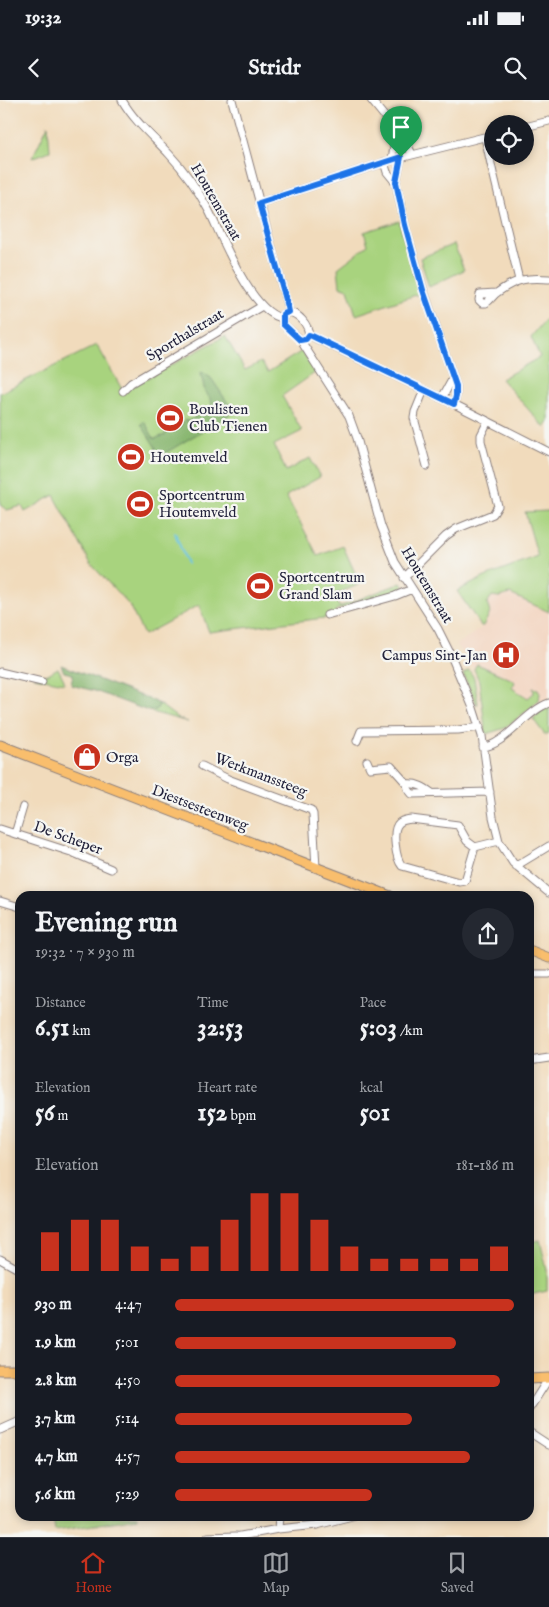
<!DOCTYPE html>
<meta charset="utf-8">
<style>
:root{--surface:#171b24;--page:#242831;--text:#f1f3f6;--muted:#9ea1a6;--line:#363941;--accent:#c8321e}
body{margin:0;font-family:"IM FELL English",serif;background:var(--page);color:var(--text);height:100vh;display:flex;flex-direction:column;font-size:19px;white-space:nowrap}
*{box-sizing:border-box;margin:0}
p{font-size:16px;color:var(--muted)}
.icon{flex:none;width:28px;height:28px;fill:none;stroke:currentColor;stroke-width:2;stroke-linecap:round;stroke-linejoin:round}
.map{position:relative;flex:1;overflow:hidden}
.side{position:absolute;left:15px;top:791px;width:519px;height:630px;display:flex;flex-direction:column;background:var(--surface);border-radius:15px;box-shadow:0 2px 8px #0003}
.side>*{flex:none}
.buttons{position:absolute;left:484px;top:15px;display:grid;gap:10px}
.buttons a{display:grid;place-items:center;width:50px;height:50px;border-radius:50%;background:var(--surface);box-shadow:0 2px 8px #0003;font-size:25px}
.pin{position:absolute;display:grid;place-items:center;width:42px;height:42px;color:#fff;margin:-51px -21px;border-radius:50% 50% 50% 0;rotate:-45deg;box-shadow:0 0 5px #0007}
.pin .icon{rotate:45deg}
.round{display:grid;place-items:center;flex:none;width:52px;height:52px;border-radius:26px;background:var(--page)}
.summary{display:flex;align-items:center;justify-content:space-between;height:85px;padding:0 20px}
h1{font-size:28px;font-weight:700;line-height:38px}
.figures{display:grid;grid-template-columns:repeat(3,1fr);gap:8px;height:85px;padding:5px 20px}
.figures div{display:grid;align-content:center}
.figures b{font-size:25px;font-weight:700}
.figures small{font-size:14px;font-weight:400}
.figures p{font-size:14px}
.chart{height:140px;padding:10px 20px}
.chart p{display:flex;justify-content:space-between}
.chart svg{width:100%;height:90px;margin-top:5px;stroke:var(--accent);stroke-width:6}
ul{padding:0 20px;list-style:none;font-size:16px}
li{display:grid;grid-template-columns:80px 60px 1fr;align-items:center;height:38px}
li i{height:12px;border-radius:6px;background:var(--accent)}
.status{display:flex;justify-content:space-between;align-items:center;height:35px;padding:0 25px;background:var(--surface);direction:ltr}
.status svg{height:14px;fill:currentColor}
header{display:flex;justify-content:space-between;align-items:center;height:65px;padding:0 20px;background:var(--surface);font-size:22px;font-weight:700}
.dock{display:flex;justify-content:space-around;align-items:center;height:70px;border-top:1px solid var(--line);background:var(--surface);font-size:14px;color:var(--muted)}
.dock a{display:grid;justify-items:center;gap:2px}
.dock .selected{color:var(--accent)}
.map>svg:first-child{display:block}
</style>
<div class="status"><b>19:32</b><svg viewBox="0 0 49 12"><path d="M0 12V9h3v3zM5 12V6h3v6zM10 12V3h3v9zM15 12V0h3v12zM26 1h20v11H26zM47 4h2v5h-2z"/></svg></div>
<header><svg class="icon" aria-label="back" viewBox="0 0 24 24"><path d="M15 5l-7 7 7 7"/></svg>Stridr<svg class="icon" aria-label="search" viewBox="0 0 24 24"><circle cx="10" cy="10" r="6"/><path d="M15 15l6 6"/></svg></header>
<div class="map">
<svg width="549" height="1437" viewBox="0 0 549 1437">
<rect width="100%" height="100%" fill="#f6f6f2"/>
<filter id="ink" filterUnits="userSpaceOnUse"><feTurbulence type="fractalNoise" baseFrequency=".02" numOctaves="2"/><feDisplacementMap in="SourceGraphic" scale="10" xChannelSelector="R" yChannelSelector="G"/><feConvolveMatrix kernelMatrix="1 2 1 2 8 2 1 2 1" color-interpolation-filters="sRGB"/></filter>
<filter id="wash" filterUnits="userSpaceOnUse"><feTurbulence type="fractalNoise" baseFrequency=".0096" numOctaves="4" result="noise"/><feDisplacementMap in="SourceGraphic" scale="20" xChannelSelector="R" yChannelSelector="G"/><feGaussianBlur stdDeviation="1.12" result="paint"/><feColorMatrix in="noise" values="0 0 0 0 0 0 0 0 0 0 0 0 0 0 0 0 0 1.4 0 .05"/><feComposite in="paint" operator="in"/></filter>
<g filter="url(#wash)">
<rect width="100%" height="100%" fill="#f1dbbc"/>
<path fill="#f3d4bf" d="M510,494L549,512V597L539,600V591L533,588L534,593L528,598L475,565L474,569L456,545L484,526L490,513L487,503L489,498Z"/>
<path fill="#a8d37e" stroke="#657a5c" d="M48,25L50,51L32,58Z
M399,121L419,194L356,215L348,189L340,186L338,168L368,145L364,132Z
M454,144L464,170L429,187L420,158Z
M549,215V322L545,328L501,279L540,257L531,237Z
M225,236L245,270L261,262L268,272L302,251L316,272L282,296L302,331L274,345L286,371L310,358L320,377L286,396L318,456L343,446L360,484L334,495L339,507L401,483L404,487L402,490L336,510L333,517L209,532L199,505L144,535L129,505L91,464L54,395L25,412L22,406L7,410L0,405V293L97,245L123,291Z
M549,411V512L510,494L499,497L492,496L487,503L490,513L483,526H481L457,491L485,477L538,457L525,412Z
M477,564L513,580L515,582L512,588L528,598L534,593L533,588L538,589L540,593L539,600L528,610L505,628L486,634L479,581L474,569Z
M58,568L64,580V583L34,577L48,574Z
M469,570L474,578L478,603L477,605L463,574Z
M159,604L179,619L188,622L148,611L158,608Z
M549,608V633L545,635L533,619L541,611Z
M540,1140L547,1170V1191L529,1195V1142Z
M53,1416H137V1418L55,1431Z"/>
<path fill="#86b56d" stroke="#546c54" d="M202,272L211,278L230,306L229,315L162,355L155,352L156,348L141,324L143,322H145L154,339L165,335L167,331L178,329L185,320L188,321L195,318L196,313L211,309C214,299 207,297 204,288C203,283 203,280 200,275Z
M61,565L154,601L159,604C157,610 154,611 148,611L95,591L71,585L73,574L64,572Z"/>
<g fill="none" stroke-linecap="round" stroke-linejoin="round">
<path stroke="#69c5e7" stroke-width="2" d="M175,433L187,464"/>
</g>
</g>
<g filter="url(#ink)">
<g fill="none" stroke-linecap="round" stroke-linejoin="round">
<defs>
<path id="minor" d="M122,0C134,21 153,37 169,54C185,71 198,90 209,111C222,137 251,212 282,218
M232,0L289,212
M371,0L407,44L412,54
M525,27L549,21
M485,37L493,73
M401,57L396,83L405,125L423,189L456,286V296L454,304
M392,60L395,39L394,29
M384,62L387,72L396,83
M494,76L519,180
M259,103L392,60L492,35
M496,193L480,194L479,200L482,203H486C491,200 493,195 498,192C516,179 528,177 549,179
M289,212L283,214V224L301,240L305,239
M289,212C299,214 308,224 309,235
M309,235L454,304L549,352
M303,240V244L349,316L357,338L381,426L395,462L438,529L449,551L473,608L482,636L493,717L499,741L513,763L549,793
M424,290L415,312L414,318L427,366
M123,291L131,283L262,206
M442,298L452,280
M404,478L446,436L456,429L493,414L498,406L481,341V335L488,321
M327,515L395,496L412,489
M0,572L42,582
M357,641L361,631L458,630L480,627
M483,647C504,646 526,611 549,603
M367,661L370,668L391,666L407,684L408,689L412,694L490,692
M202,666L228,679L311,710L313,714L316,768
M407,684C417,683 424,687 432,693
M411,719L458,725L467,741L475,747L465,781L459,782L402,766C396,759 391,730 399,723C402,720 406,720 411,719Z
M0,729L74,753L111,769
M15,734L23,707
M475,747L499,741
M516,766L549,746
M0,801L20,807
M529,874H549
M529,961L549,958
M0,1159L20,1170
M529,1309L549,1278
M0,1330L20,1321
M529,1332L549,1345
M278,1429L279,1416
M208,1437L236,1436
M235,1437L278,1429L317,1425L352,1416"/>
<path id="major" d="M0,645L390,796
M529,850L549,858
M0,1270H20
M529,1279L549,1278"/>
</defs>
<use href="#minor" stroke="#8a7e7c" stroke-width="9"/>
<use href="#major" stroke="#8a7e7c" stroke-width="11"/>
<use href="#minor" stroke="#fff" stroke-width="7"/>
<use href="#major" stroke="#f9be6d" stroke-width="9"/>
</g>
</g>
<g fill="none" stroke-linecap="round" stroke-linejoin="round" filter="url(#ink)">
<defs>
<path id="route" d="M401,57L396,82L405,125L423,190L456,286V296L454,304L312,236L309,235L306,239L300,240L283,224V214L289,212L288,207L259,103Z"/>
</defs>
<use href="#route" stroke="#fff" stroke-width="10"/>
<use href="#route" stroke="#1a73e8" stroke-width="6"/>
</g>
<defs>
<symbol id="stadium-disc" viewBox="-11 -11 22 22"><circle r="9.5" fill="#c8321e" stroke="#f6f6f2"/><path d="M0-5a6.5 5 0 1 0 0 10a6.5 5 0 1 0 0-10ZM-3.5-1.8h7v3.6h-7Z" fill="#fff"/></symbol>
<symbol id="hospital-disc" viewBox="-11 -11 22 22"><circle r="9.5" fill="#c8321e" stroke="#f6f6f2"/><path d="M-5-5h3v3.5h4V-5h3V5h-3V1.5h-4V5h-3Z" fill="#fff"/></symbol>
<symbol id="shop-disc" viewBox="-11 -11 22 22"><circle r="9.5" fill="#c8321e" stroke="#f6f6f2"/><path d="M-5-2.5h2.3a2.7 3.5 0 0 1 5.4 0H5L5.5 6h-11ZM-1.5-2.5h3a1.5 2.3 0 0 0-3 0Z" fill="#fff"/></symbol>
</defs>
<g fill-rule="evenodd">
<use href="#stadium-disc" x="154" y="302" width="32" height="32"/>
<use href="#stadium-disc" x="115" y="341" width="32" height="32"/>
<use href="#stadium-disc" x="124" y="388" width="32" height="32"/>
<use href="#stadium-disc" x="244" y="470" width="32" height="32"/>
<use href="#hospital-disc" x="490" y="539" width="32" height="32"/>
<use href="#shop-disc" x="71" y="641" width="32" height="32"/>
</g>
<g text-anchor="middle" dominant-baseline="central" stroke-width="4.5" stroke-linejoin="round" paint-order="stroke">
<g font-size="15" fill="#22223b" stroke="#f6f6f2">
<text transform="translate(216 102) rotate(60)">Houtemstraat</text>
<text transform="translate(185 235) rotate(-31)">Sporthalstraat</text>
<text transform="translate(427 485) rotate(59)">Houtemstraat</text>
<text transform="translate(261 675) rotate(21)">Werkmanssteeg</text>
<text transform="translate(200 708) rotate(21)">Diestsesteenweg</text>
<text transform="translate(68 738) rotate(20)">De Scheper</text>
</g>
<g font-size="15" fill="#22223b" stroke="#f6f6f2" text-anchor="start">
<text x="189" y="309">Boulisten<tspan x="189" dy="17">Club Tienen</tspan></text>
<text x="150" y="357">Houtemveld</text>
<text x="159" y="395">Sportcentrum<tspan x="159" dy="17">Houtemveld</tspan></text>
<text x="279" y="477">Sportcentrum<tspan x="279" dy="17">Grand Slam</tspan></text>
<text x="487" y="555" text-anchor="end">Campus Sint-Jan</text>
<text x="106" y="657">Orga</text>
</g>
</g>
</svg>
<div class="buttons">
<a><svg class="icon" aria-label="locate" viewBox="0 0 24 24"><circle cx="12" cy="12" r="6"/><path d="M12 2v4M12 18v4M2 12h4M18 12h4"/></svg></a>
</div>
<div class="pin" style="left:401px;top:57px;background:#1e9e55"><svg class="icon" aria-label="arrive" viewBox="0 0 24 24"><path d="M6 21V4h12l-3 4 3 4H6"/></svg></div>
<section class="side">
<div class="summary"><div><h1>Evening run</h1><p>19:32 · 7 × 930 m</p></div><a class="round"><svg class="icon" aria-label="share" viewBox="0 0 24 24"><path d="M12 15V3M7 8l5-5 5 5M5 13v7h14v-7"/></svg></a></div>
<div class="figures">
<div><p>Distance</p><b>6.51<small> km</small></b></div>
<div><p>Time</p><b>32:53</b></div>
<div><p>Pace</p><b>5:03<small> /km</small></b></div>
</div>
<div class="figures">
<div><p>Elevation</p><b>56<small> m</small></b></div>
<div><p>Heart rate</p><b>152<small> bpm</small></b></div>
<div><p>kcal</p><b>501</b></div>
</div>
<div class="chart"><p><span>Elevation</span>181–186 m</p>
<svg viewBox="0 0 160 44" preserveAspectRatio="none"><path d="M5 44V25M15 44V19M25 44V19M35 44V32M45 44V38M55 44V32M65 44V19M75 44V6M85 44V6M95 44V19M105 44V32M115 44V38M125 44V38M135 44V38M145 44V38M155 44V32"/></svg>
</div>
<ul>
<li><b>930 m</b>4:47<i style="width:100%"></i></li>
<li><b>1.9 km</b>5:01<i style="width:83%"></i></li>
<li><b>2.8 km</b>4:50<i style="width:96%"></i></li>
<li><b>3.7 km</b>5:14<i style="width:70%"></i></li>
<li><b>4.7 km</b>4:57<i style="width:87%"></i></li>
<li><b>5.6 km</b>5:29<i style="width:58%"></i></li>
</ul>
</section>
</div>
<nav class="dock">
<a class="selected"><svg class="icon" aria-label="home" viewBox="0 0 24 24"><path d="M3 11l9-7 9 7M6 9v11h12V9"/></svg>Home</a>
<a><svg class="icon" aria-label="map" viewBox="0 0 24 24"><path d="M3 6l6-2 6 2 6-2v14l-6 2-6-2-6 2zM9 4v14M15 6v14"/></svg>Map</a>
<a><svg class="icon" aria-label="saved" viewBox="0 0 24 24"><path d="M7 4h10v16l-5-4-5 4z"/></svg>Saved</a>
</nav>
